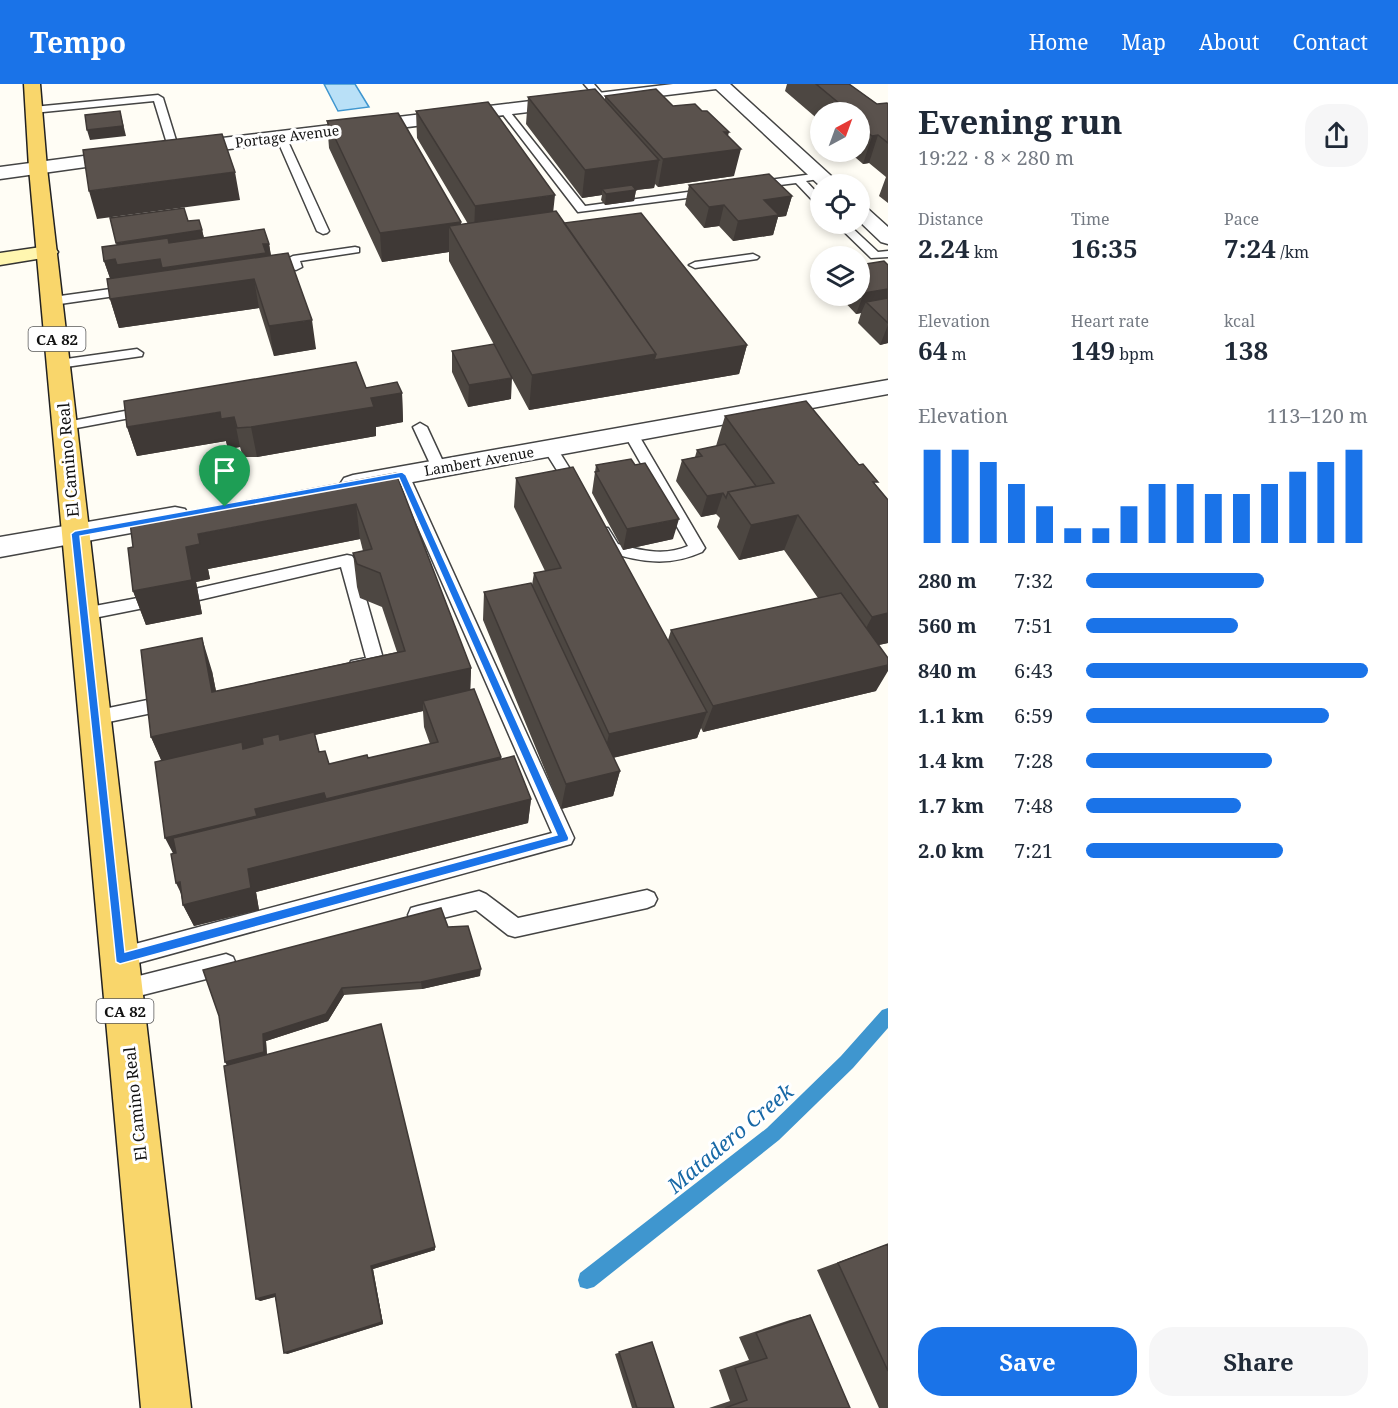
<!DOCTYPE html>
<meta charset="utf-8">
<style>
:root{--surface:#fff;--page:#f6f6f7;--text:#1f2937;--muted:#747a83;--accent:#1a73e8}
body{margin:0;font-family:"Noto Serif",serif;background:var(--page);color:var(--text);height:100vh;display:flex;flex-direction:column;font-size:22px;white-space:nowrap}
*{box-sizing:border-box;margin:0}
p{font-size:20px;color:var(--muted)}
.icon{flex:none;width:33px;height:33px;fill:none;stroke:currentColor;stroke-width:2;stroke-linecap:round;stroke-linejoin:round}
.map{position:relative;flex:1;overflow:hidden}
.sheet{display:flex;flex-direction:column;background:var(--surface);width:510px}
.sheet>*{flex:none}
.needle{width:39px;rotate:41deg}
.fabs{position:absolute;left:810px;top:18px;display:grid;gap:12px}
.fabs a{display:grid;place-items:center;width:60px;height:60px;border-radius:50%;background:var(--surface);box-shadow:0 3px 9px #0003;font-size:30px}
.pin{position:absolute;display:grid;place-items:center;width:51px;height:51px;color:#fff;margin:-62px -26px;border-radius:50% 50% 50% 0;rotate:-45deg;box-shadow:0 0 6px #0007}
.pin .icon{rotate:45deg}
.round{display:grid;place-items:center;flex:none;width:63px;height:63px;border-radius:24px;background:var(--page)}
.summary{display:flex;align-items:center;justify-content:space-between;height:102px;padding:0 30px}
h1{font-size:33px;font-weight:700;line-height:45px}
.metrics{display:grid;grid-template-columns:repeat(3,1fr);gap:9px;height:102px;padding:6px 30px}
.metrics div{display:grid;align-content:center}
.metrics b{font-size:26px;font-weight:700}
.metrics small{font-size:16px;font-weight:400}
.metrics p{font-size:16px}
.chart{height:168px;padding:12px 30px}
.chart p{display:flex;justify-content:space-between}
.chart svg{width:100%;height:108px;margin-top:6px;stroke:var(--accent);stroke-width:6}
.cta{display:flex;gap:12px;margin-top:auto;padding:12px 30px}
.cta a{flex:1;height:69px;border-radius:24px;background:var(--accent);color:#fff;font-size:24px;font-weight:700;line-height:69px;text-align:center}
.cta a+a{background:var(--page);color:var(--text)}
ul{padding:0 30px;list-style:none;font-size:20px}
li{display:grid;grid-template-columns:96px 72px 1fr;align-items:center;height:45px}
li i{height:15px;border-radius:8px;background:var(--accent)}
header{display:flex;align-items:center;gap:36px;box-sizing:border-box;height:84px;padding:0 30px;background:var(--accent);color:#fff}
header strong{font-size:28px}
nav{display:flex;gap:33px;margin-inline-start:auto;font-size:21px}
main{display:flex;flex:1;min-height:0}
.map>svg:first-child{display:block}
</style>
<header>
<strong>Tempo</strong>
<nav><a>Home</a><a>Map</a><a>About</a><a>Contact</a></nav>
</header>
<main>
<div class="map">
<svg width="888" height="1324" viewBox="0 0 888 1324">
<rect width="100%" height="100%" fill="#fffdf5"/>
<path fill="#b9e0f7" stroke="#3f96cf" stroke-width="1.5" d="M324,0H355L369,23L338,27Z"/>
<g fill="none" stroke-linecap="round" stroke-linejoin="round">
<path fill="#3f96cf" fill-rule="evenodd" d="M888,924V944L853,984L779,1056L594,1203L587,1205L580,1203L578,1196L580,1189L767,1044L841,972L882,926Z"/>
<defs>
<path id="lane" d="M584,0H594L606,14L604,16H598Z
M158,11L163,14L179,66L178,68L169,66L154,17L33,29L28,26L33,23Z
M501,24H507L585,122L710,105L715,108L710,111L578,128L501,28Z
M278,51L286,53L329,147L327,149L323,150L317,147L276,53Z
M820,89L824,90V94L806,97L820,112V121L816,120L796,99L755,104L750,101L755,98Z
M836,140H848L878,168L888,167V173L871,174Z
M355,163L359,164V168L300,177L302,183L296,186L292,185L287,175L293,172Z
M753,170L759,173L757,175L695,184L689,181L695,178Z
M132,202L138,206L136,209L53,221L47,217L53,213Z
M137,265L143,269L142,272L59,284L53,280L59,276Z
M141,324L146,325L148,328L146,331L66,346L59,342L66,338Z
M420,339L427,343L446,384L444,387L439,389L432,384L413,343Z
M631,346L638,350L705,464L702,468C669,483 641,478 608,468L595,448L598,444H608L618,460C641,467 666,472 688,462L624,350Z
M550,360L555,361L580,401L582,404L580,407H570L543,364Z
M402,386L409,391L574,754L571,760L120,884L113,881L110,874L113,867L120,864L552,749L395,391Z
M347,471L352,472L355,476L384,578L382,583C372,586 361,590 351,587L349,582L351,577L366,574L341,483L199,516L193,514L191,510L193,506L199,504Z
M143,513L149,515L151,519L149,523L84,536L78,534L76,530L78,526L84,524Z
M157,614L163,616L166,621L163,626L157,628L94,641L88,639L85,634L88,629L94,627Z
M647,806L654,809L657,815L654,821L647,824L515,853L508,851L476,826L418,840L411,838L408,831L411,824L418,822L479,807L486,810L518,834Z
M226,870L233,873L236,880L233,887L226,890L123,916L115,913L112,906L115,899L123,896Z"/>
<path id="street" d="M673,0H730L840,100L820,102L716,5L180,71L173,69L171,65L173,61L180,59Z
M129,66L136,68L138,72L136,76L0,95V83Z
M860,122L867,124L888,143V160L881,158L860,138Z
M888,296V310L353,409L344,406L340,400L344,394L353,391Z
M175,423L185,425L189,432L185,439L0,473V453Z"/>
<path id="secondary" d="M48,162L55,164L58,168L55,172L0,181V169Z"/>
<path id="primary" d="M24,0H40L47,84L191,1324H141L29,84Z"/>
</defs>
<use href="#lane" stroke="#444" stroke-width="3"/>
<use href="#street" stroke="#444" stroke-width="3"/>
<use href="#secondary" stroke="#333" stroke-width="3"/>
<use href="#primary" stroke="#222" stroke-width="3"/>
<use href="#lane" fill="#fff" fill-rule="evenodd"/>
<use href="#street" fill="#fff" fill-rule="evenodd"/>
<use href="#secondary" fill="#fff6b0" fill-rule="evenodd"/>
<use href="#primary" fill="#f9d66b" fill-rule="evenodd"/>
</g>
<path fill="#4d4742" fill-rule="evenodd" d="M787,0H849L877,20H888V119L879,112L886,93L869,79L863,80L849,68H860V28H820V37L785,7Z
M605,12L673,22L728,52L734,92L658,103L655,100L654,104L636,106L634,117L605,121L601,116L602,111L582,114L526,40L528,13L605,16Z
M416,27L553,128L564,139L747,261L739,290L529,326L449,177V168L382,178L329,64L327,37L461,138V141L468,140L417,54Z
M689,101L792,112L786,132L778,133L773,151L733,157L719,142L704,144L685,121Z
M188,137L202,146L204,154L269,160L271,171L316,265L274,272L259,224L119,244L110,215V194L104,177L117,161Z
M860,181H888V259L880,261L858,239L861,229L856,230L839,212H860Z
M452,267L511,315L468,323L452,288Z
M366,304L402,309L403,338L376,343V352L257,373H243L240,363L228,365L226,357L137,372L127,343Z
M725,332L876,401L888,416V559L879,561L876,607L703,648L701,644L697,654L613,674L620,687L613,712L561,725L483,536L484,508L532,501L534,489L545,487L514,423L516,394L668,556L671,546L818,514L784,466L739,476L717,443L720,434L716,430L701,433L676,397L682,376L695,373L697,366L716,362Z
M596,381L673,455L623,466L592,409Z
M396,389L471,584L470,606L501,673V675L531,715L528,739L256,808L259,826L194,842L183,821L173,769L161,676L151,653L212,587L216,607L397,568L382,523L360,514L357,503L353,469L363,467L360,455L208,485L210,495L196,498L202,530L146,541L133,507ZM423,627L424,643L430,660L368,674L329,680L319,668L315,651Z
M448,843L480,892L422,905L344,911L328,937L266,957L267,970L435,1163V1166L373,1185L383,1240L287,1270L275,1213L260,1217L227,981L219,932Z
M888,1160V1324H879L817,1186Z
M810,1231L850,1324H709L730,1317L719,1286L749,1276L739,1253L790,1236Z
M652,1258L674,1324H632L615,1270Z"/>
<path fill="#3f3936" d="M120,27L126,52L90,56L87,46Z
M724,48H729L724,67L741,65L734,92L658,103L663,75Z
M878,51L869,79L863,80L872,52Z
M659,76L654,104L636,106L634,117L605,121L606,110L602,105V111L582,114L585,86Z
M235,88L240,116L97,135L89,107Z
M555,111L552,139L474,150L475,122Z
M792,112L786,132L778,133L773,151L733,157L738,137L764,116Z
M724,121L719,142L704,144L709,123Z
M461,138V163L449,142V168L382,178L380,149Z
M202,146L207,167L122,180L116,159Z
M263,160H269L272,180L167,205L162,184Z
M115,175H160L165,196L111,197L104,177Z
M254,195L259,224L119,244L110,215Z
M888,205V225L866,218L861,229L856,230L864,209Z
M312,236L316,265L274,272L269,242Z
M888,241V259L880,261Z
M747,261L739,290L529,326L532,291L656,270Z
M512,294L511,315L468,323L469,301Z
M402,309L403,338L376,343V352L257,373L251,343L371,314Z
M220,328L234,333L240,363L228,365L226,357L137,372L127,343Z
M723,409L716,430L701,433L707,412Z
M356,420L360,455L208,485L210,495L196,498L202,530L146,541L133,507L198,450Z
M798,431L784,466L739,476L751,441Z
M679,435L673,455L623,466L627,445Z
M888,529V559L854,566L872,533Z
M202,554L212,587L222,638L471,584L470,616L423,617V627L165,684L151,653L212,608Z
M888,581V587L876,607L703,648L713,622Z
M707,628L697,654L603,676L609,650Z
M501,673L499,698L331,739L326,715Z
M620,687L613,712L561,725L566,700Z
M324,709L329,733L177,777L165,754L255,725Z
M531,715L528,739L256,808L259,826L194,842L183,821L186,820L176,799L248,785Z
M481,885L480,892L422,905L421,898Z
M342,904L344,911L328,937L266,957L267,974L229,985L225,978L263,950Z
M435,1163V1166L373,1185L383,1240L287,1270L284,1269L371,1182Z
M275,1210L278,1212L260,1217L256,1215Z"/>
<path fill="#5a524d" stroke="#3f3936" stroke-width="1.5" d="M816,0H849L877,20L887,19L888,20V59L878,51L872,52L860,42V28H843L839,25H846Z
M595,5L659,76L585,86L528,13Z
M656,5L673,22L695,20L702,27H707L729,48H724L741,65L663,75L605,12Z
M488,18L555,111L475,122L416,27Z
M120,27L123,42L87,46L85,31Z
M398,29L461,138L380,149L327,37Z
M222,50L235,88L89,107L83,66Z
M769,90L792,112L764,116L779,131L738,137L724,121L709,123L689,101Z
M632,101L636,106L606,110L602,105Z
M184,124L188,137L199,136L202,146L116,159L110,134Z
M556,127L656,270L532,291L449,142Z
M641,129L747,261L654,276L656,270L564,139Z
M264,145L269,160H263L266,169L162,184L160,175L117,181L115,175L104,177L102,163L168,154L169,159Z
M288,169L312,236L269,242L254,195L110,215L107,195Z
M884,177L888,181V205L864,209L860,204V181Z
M888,214V239L866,218Z
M494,260L512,294L469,301L452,267Z
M356,278L366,304L397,298L402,309L371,314L374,323L251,343L237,344L234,333L221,335L220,328L127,343L124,317Z
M806,317L859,381L863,380L878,398H873L888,416V529L872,533L798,431L751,441L728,408L774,399L725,332Z
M725,360L756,402L728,408L726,414L723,409L707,412L682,376L702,372L697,366Z
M631,375L635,381L645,379L679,435L627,445L595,388L599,387L596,381Z
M573,383L707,628L609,650L534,489L561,484L516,394Z
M396,389L471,584L151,653L141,566L202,554L212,608L405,567L380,489L357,480L353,469L372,465L356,420L198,450L200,460L186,463L192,496L133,507L128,464L133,463L130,438Z
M531,499L620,687L566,700L484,508Z
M841,509L888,574V581L713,622L671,546Z
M474,605L501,673L326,715L324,709L255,725L257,732L165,754L155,678L242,658L243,665L263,660L262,654L279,650L280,656L314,648L319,668L325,667L329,680L367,671L368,674L438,658L423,617Z
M514,672L531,715L248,785L251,804L183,821L180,798L176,799L171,770L176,769L173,754Z
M441,824L448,843L468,842L481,885L421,898L342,904L326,930L263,950L264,968L225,978L219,932L203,886Z
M381,940L435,1163L371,1182L382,1238L284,1269L275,1210L256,1215L224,982Z
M888,1160V1287L838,1179Z
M810,1231L850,1324H725L747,1316L735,1284L767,1274L756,1249Z
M652,1258L674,1324H637L619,1268Z"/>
<path fill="#1a73e8" stroke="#fff" stroke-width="1.5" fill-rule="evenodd" d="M402,388L406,391L569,754L568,757L120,880L116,878L71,450L75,447ZM399,394L557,751L125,868L80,452Z"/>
<g text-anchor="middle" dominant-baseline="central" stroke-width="6" stroke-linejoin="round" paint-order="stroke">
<g font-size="14" fill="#111" stroke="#fff">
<text transform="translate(287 52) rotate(-7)">Portage Avenue</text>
<text transform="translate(479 377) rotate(-10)">Lambert Avenue</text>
</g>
<g fill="#fff" stroke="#585858" stroke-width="1.5">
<rect x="28.5" y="243" width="57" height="24" rx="4.5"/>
<rect x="96.5" y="915" width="57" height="24" rx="4.5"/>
</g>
<g font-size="15" font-weight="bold" fill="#111">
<text x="57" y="255">CA 82</text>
<text x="125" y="927">CA 82</text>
</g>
<g font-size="16" fill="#111" stroke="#fff">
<text transform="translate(68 376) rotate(-95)">El Camino Real</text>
<text transform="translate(135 1020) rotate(-96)">El Camino Real</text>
</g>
<g font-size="21" font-style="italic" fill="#1768a6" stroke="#fff">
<text transform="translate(730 1054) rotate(-40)">Matadero Creek</text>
</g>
</g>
</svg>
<div class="fabs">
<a><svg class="needle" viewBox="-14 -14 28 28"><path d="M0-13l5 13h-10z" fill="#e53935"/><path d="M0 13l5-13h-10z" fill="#747a83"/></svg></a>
<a><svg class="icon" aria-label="locate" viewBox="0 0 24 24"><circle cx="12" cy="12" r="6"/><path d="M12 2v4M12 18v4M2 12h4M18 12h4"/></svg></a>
<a><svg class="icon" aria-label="layers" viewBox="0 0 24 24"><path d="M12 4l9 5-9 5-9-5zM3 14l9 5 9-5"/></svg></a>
</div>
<div class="pin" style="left:225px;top:423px;background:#1e9e55"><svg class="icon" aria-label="arrive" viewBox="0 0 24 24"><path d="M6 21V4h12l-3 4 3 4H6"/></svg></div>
</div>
<section class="sheet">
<div class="summary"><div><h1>Evening run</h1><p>19:22 · 8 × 280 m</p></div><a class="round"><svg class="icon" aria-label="share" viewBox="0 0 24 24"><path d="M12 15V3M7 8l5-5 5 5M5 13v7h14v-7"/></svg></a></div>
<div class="metrics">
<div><p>Distance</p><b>2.24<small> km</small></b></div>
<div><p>Time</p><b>16:35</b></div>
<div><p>Pace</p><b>7:24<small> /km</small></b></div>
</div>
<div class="metrics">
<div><p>Elevation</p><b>64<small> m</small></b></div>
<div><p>Heart rate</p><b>149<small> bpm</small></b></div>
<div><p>kcal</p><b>138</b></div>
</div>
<div class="chart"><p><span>Elevation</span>113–120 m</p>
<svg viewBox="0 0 160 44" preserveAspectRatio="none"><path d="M5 44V6M15 44V6M25 44V11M35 44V20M45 44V29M55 44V38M65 44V38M75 44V29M85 44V20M95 44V20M105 44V24M115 44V24M125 44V20M135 44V15M145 44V11M155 44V6"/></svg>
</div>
<ul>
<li><b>280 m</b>7:32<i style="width:63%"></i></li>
<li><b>560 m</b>7:51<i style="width:54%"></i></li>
<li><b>840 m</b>6:43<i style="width:100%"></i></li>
<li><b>1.1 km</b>6:59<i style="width:86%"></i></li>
<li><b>1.4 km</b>7:28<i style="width:66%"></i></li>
<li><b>1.7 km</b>7:48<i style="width:55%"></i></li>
<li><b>2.0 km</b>7:21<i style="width:70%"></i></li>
</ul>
<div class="cta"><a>Save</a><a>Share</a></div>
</section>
</main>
